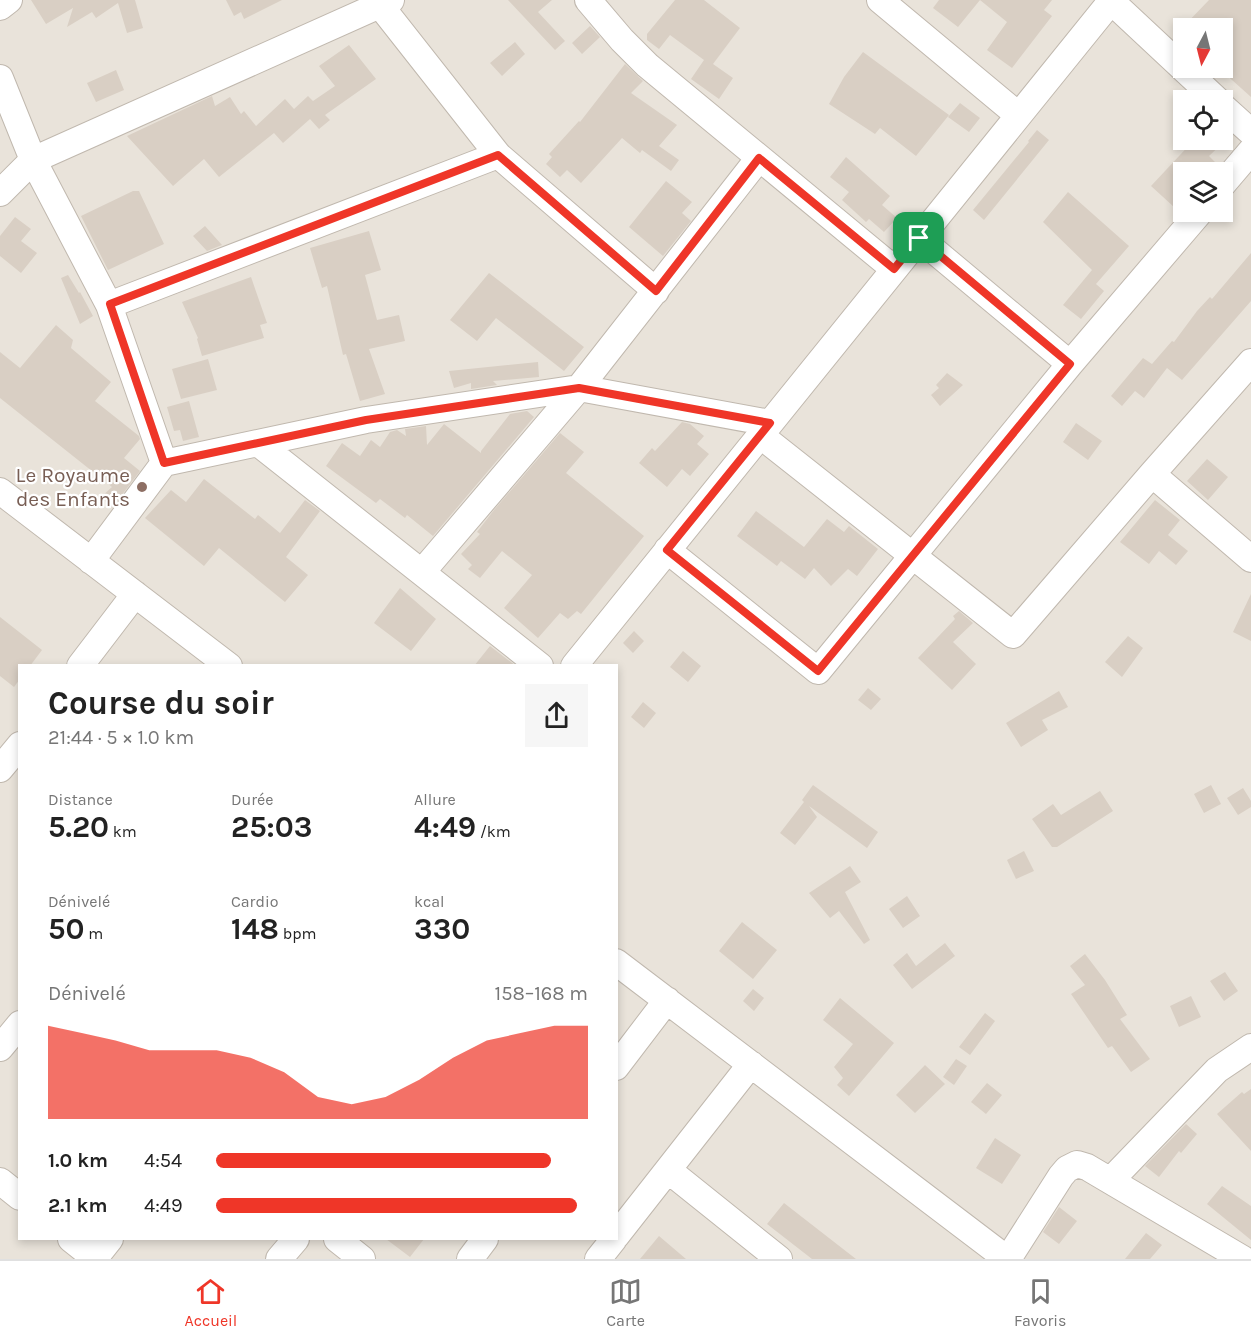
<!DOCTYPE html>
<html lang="fr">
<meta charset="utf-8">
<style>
:root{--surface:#fff;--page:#f6f6f6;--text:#222;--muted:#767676;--line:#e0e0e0;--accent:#ef3628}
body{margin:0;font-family:Karla,sans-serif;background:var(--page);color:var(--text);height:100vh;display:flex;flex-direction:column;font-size:22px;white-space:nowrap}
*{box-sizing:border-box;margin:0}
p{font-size:20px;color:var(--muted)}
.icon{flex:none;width:33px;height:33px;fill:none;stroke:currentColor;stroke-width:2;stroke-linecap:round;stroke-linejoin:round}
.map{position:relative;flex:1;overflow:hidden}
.panel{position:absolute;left:18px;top:664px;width:600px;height:576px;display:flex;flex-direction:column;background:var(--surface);border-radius:0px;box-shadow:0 3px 9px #0003}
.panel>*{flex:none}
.needle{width:39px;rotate:187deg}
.fabs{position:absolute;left:1173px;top:18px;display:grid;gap:12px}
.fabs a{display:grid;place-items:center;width:60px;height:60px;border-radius:0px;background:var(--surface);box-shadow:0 3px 9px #0003;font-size:30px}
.pin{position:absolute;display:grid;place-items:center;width:51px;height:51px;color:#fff;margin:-26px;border-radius:12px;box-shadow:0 3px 9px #0006}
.round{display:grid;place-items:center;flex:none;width:63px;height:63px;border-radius:0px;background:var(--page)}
.headline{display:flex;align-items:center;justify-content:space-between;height:102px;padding:0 30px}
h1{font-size:33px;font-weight:700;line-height:45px}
.stats{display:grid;grid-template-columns:repeat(3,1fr);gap:9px;height:102px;padding:6px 30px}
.stats div{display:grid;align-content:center}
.stats b{font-size:30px;font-weight:700}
.stats small{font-size:16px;font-weight:400}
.stats p{font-size:16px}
.chart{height:168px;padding:12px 30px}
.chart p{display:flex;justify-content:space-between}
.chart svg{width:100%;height:108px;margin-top:6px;fill:var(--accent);opacity:.7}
ul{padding:0 30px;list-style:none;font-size:20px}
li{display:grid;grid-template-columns:96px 72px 1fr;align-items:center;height:45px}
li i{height:15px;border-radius:8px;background:var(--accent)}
.tabs{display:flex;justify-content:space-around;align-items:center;height:84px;border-top:2px solid var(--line);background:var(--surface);font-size:16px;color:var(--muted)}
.tabs a{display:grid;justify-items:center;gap:3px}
.tabs .selected{color:var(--accent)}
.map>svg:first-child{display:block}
</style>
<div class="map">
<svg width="1251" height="1259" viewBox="0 0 1251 1259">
<rect width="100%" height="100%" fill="#f5f1ec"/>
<path fill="#e9e3da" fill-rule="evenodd" d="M0,0H1251V1259H0ZM1184,28H1222V68H1184ZM1184,100H1222V140H1184ZM1184,172H1222V212H1184ZM20,666H616V1239H20Z"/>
<path fill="#d9cfc4" d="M31,0H135L143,28L127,33L118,3L96,18L92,12L67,27L73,8L46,24Z
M226,0H282L244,19L241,12L234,16Z
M508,0H552L538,12L565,41L555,50Z
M675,0H704L740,28L713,64L733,78L719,99L691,79L704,60L670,35L659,49L647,40V34Z
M939,0H1052L1044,10L1052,16L1012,68L987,50L1007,22L980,0L958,27L933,8Z
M1209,0H1251V97L1222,71V28H1182Z
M590,26L600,37L582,54L572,43Z
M515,42L525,54L502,76L490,63Z
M349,45L376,79L325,115L330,120L319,129L310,119L283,143L274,133L219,177L204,159L173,186L127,136L212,96L215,106L230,97L241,114L244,111L256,126L285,99L294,109L308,96L313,101L335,86L319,66Z
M863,52L949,115L916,156L880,128L875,134L829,104L844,77Z
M625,64L643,81L631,93L677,125L659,146L679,160L671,171L642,150L640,153L622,138L581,183L567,170L560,177L546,164L552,157L549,154L579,121L580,122Z
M116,70L124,90L96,102L87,83Z
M960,103L980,118L969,132L948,117Z
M1037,130L1049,140L984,220L973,210L1029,142L1028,141Z
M1194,140H1226L1209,156L1215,162L1205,172H1184V196L1174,207L1151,186Z
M846,157L890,196L882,205L897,218L884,232L869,219L866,222L842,200L849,192L830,177Z
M666,181L692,202L682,213L691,221L663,256L629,227Z
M133,191H139L164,244L108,270L81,216Z
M1068,192L1129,246L1096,284L1104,291L1081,319L1063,305L1092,270L1043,222Z
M15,217L31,229L21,241L37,253L21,273L0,256V236Z
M205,226L222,245L207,251L193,236Z
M369,231L381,270L365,275L377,320L399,315L405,341L369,349L385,394L360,401L346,354L343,355L327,286L322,288L310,248Z
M1251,253V301L1182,380L1167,368L1144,398L1135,391L1122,406L1111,396L1143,358L1152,364L1172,341L1174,342L1197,311L1210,297L1212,299Z
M489,273L584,347L564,371L496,318L477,341L450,320Z
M68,275L79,293L80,292L93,316L80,324L61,278Z
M251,277L267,323L260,325L264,338L202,356L197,339L198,338L182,302Z
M56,325L73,340L71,348L111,382L95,401L139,436L140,439L124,458L140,471L112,508L101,497L112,487L0,398V352L20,368Z
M208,359L217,390L181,399L172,369Z
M538,362L539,377L493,381L497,385L471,389V383L454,388L449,371Z
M947,373L963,385L940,406L931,395L939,388L936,385Z
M189,401L199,437L183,441L180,430L174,431L167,407Z
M527,411L534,417L433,536L407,515L405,518L380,499L376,503L326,466L342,443L360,456L371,440L380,447L390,432L397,430L406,436L405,429L426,426L427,445L444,424L481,453V451L510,414Z
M682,422L690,424L704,436L697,444L709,454L690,476L682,469L667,487L639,463L652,448L655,451Z
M1076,423L1102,441L1088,460L1063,442Z
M560,433L584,452L566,473L644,536L581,614L577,611L568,619L560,613L538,638L504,608L532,575L502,551L480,578L468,569L472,565L461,554L480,534L477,532L494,510Z
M1207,459L1228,477L1208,500L1187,481Z
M204,479L255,519L258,515L280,533L305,500L320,511L286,557L308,575L285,602L219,548L204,566L145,518L171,490L186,502Z
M1155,500L1180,520L1168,535L1188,551L1176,565L1159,551L1149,564L1120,542Z
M756,511L804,547L827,519L844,532L849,526L878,549L857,576L848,569L831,586L814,568L805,579L781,561L777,566L737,536Z
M400,588L436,619L411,651L374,623Z
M1251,594V641L1233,632Z
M959,611L973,623L953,642L976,664L952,690L918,658L955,619L953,616Z
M0,617L42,650L30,666H20V679L14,687L0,676Z
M634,631L644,641L633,653L623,643Z
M1128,636L1143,648L1122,677L1105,662Z
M490,646L516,666H474Z
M683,651L701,666L688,682L670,667Z
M868,688L881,699L871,710L858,700Z
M1059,691L1068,707L1042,720L1048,730L1021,747L1006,723Z
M643,702L656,713L644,728L631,717Z
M813,785L878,832L867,848L809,806L817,817L795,845L780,833L804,802L802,800Z
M1211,785L1221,804L1204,813L1194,794Z
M1243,788L1251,801V807L1238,815L1227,798Z
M1100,791L1113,811L1057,847H1052L1032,819L1053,804L1061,815Z
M1024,851L1034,871L1016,879L1007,860Z
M850,866L861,882L845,892L870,940L864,944L839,911L830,918L809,893Z
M907,896L920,916L903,928L889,909Z
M742,922L777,950L753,979L719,951Z
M945,943L955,956L912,989L893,965L907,953L916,966Z
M1085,954L1105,980L1127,1015L1120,1019L1150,1059L1131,1072L1112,1046L1108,1048L1071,994L1085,985L1070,966Z
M1225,972L1238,991L1224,1001L1210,981Z
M753,989L764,998L754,1011L743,1001Z
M1191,996L1201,1017L1179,1027L1170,1006Z
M840,998L894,1043L849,1096L837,1085L843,1078L834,1067L853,1044L823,1020Z
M985,1013L995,1021L970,1055L959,1047Z
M956,1059L967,1066L954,1085L943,1077Z
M925,1065L945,1084L915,1113L896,1095Z
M987,1083L1002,1095L986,1114L971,1102Z
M1251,1089V1151L1217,1114L1242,1092L1244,1094Z
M1186,1124L1197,1134L1181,1153L1179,1151L1159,1177L1145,1166Z
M995,1138L1021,1155L1002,1184L976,1168Z
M1222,1186L1251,1206V1240L1207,1204Z
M784,1203L856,1259H812L767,1224Z
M1059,1207L1077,1221L1059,1244L1043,1232Z
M1146,1233L1162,1245L1150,1259H1125Z
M659,1236L686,1259H640Z
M386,1239H424L410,1257Z"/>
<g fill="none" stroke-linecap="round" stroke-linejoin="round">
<defs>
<path id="minor" d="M376,0L498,155L656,291
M588,0L622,40L647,65L894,269
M880,0L1018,115
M1111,1L1217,100
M0,7L9,0
M0,78L33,160L109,305L164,463
M1222,106L1251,132
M1222,185L1251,151
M0,193L33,160L391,0
M919,238L1070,364
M109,305L498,155
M760,435L1013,635L1152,474L1251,362
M258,443L540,666
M1152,474L1251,559
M0,491L229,666
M667,550L818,671L1070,364L1200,212
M91,561L164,463L366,420L579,388L770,423
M422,572L579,388L759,158
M80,666L135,594
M574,666L1112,0
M0,769L20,745
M616,962L1007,1259
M0,1048L20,1024
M616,1067L667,1000
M668,1170L779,1259
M1111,1180L1217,1070L1251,1047
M0,1181L20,1197
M616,1236L751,1064
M71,1239L96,1259
M337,1239L362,1259
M94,1259L110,1239
M279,1259L296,1239
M470,1259L485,1239
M598,1259L614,1239
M1008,1259L1061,1176L1067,1169L1077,1164L1087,1167L1243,1259"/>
</defs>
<use href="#minor" stroke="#c0b8ae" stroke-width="28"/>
<use href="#minor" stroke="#fff" stroke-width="26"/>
</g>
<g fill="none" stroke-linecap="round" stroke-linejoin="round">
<defs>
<path id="route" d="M498,155L656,291L759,158L894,269L919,238L1070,364L818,671L667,550L770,423L579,388L366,420L164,463L110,304Z"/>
</defs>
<use href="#route" stroke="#fff" stroke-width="12"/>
<use href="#route" stroke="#ef3628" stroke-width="8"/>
</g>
<circle fill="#8d6e63" stroke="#fff" stroke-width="2" cx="142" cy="487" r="6"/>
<g text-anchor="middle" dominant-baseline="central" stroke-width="4.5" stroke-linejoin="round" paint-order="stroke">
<g font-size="21" fill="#785e54" stroke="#fff" text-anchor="end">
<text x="130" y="475">Le Royaume<tspan x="130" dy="24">des Enfants</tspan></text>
</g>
</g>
</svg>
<div class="fabs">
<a><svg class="needle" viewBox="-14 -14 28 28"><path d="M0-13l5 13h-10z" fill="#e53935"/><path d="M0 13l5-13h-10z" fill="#767676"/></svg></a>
<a><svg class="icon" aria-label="locate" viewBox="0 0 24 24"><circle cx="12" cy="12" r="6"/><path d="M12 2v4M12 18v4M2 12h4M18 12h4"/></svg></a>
<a><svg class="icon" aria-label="layers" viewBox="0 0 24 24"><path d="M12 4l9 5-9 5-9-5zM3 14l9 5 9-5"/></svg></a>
</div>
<div class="pin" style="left:919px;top:238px;background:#1e9e55"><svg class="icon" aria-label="arrive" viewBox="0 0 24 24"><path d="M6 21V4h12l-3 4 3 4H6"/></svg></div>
<section class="panel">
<div class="headline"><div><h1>Course du soir</h1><p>21:44 · 5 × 1.0 km</p></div><a class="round"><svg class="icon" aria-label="share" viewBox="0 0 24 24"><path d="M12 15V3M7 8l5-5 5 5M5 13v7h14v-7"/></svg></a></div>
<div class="stats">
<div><p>Distance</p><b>5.20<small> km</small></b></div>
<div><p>Durée</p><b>25:03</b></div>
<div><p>Allure</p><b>4:49<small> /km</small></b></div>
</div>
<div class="stats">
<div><p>Dénivelé</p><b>50<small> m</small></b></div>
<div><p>Cardio</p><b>148<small> bpm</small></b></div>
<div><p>kcal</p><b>330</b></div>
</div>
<div class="chart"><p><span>Dénivelé</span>158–168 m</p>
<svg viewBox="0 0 160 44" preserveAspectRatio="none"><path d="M0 44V6L10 9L20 12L30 16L40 16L50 16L60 19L70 25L80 35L90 38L100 35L110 28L120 19L130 12L140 9L150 6L160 6V44z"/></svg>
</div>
<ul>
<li><b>1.0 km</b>4:54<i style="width:90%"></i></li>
<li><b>2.1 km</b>4:49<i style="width:97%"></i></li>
</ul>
</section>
</div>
<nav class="tabs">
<a class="selected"><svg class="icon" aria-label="home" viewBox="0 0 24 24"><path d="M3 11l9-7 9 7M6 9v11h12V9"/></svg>Accueil</a>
<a><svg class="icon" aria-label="map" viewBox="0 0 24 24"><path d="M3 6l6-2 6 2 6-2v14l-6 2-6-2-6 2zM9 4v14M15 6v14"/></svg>Carte</a>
<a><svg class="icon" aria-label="saved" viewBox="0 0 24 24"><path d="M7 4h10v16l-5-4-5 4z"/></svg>Favoris</a>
</nav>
